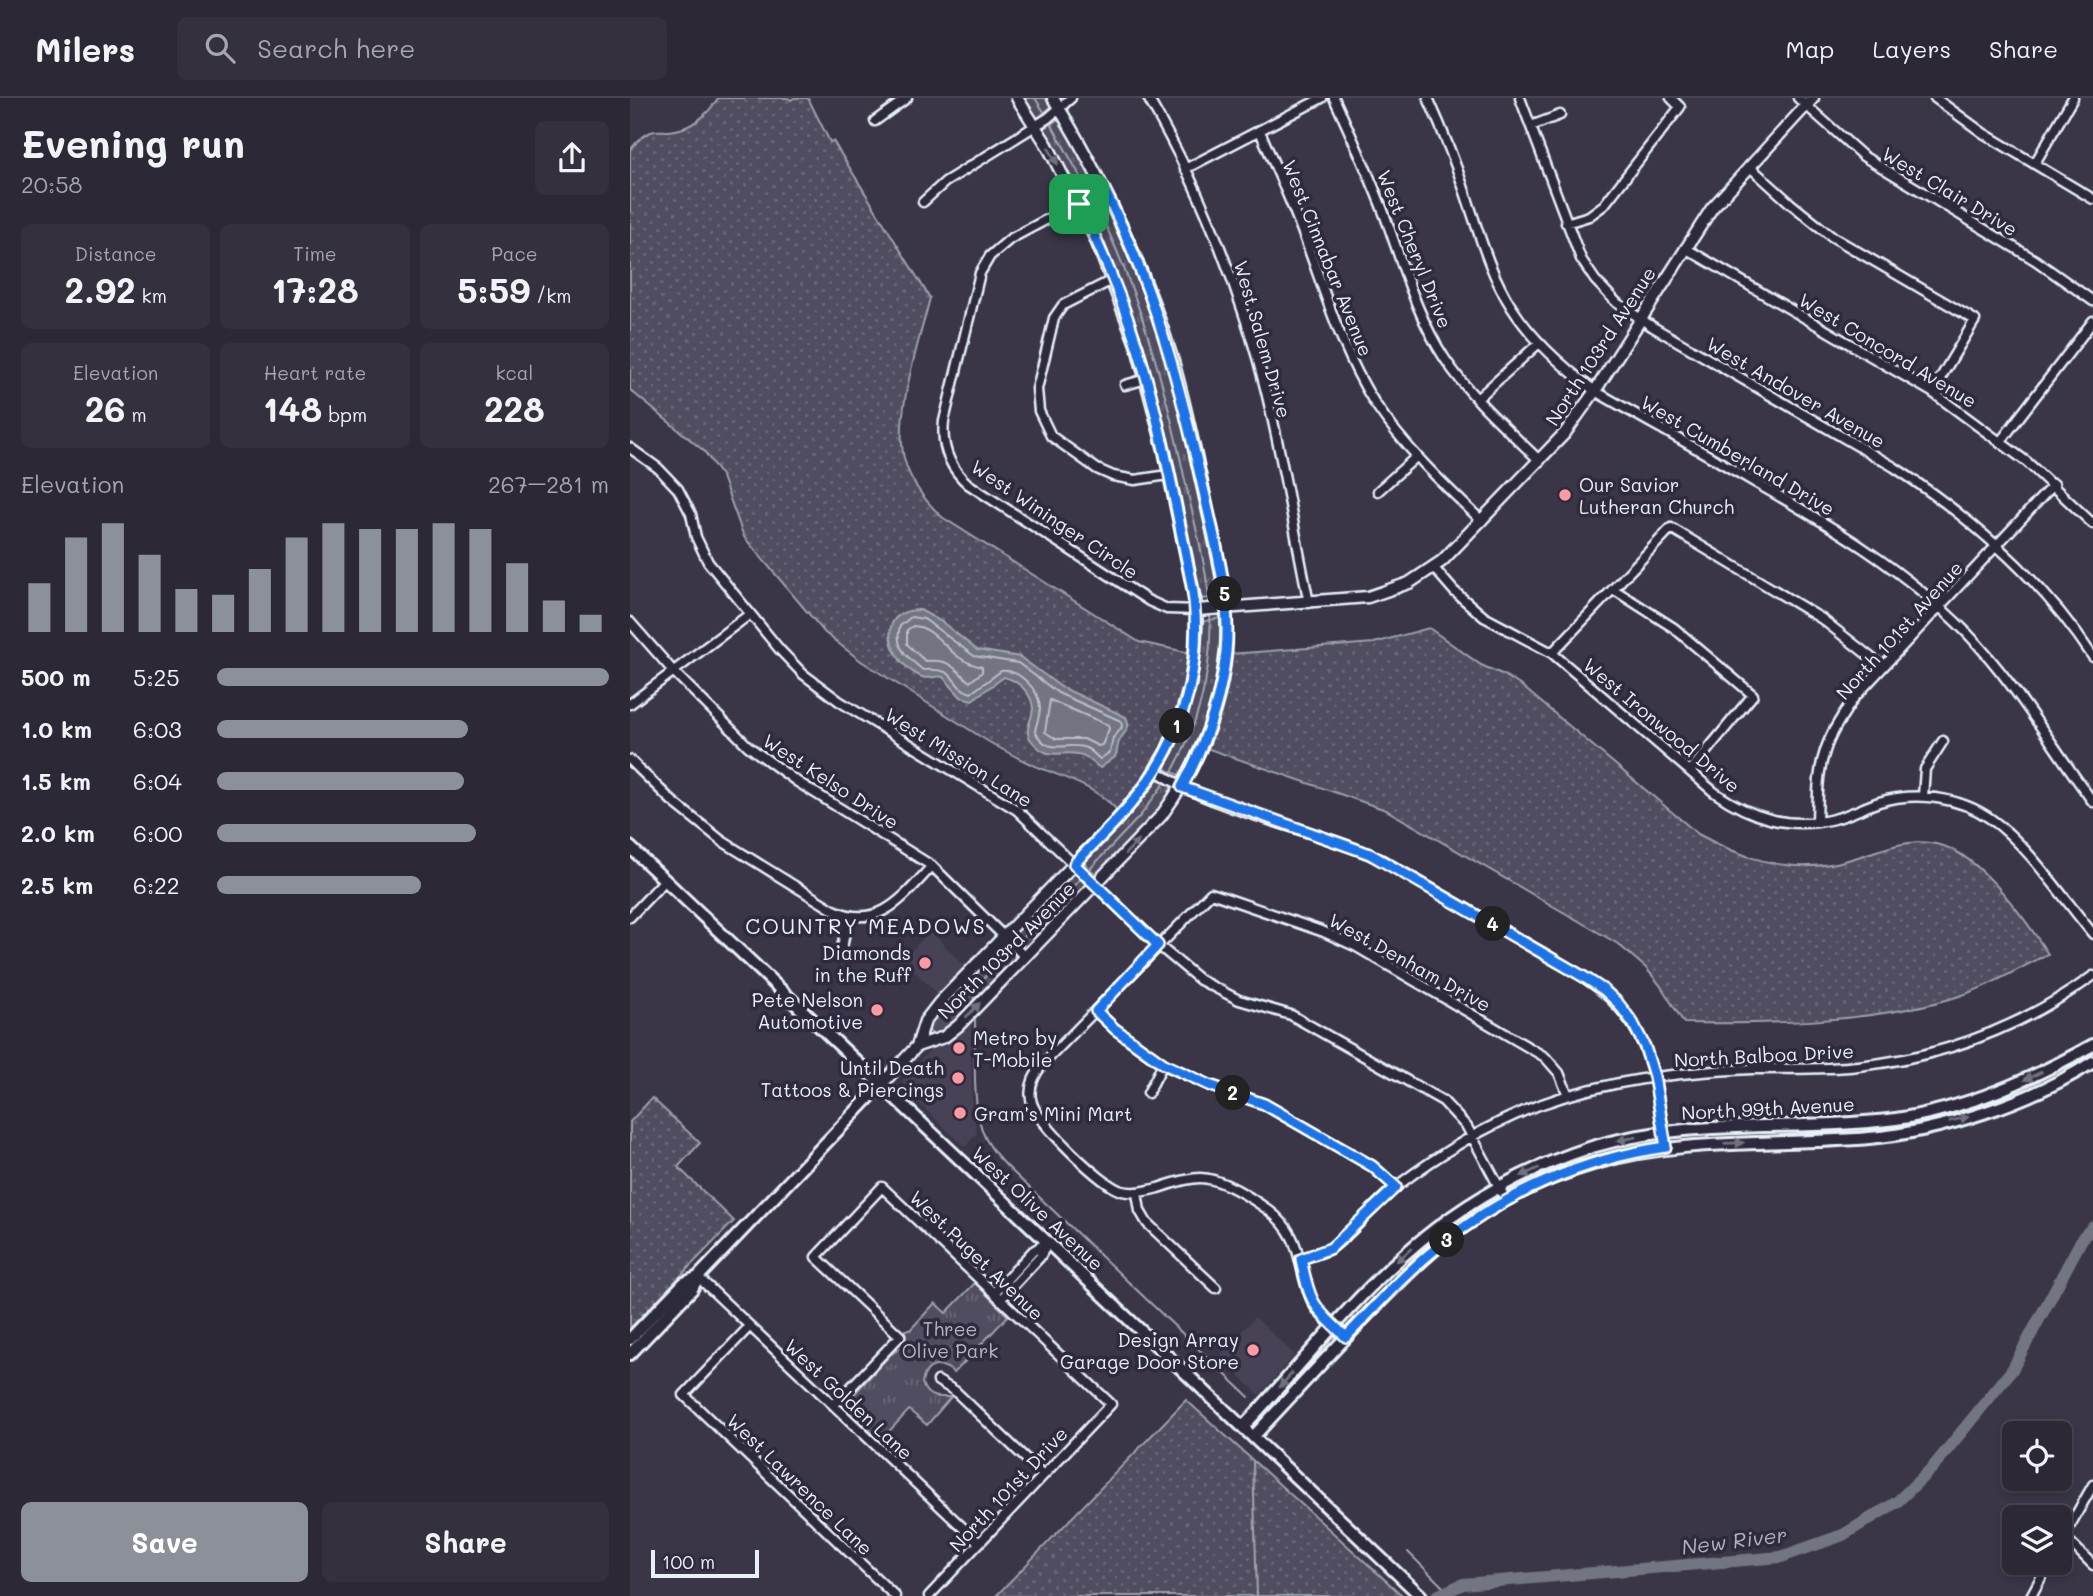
<!DOCTYPE html>
<meta charset="utf-8">
<style>
:root{--surface:#2c2836;--page:#34303e;--text:#f1f3f6;--muted:#a6a6ad;--line:#484451;--accent:#8c9099}
body{margin:0;font-family:Mali,sans-serif;background:var(--page);color:var(--text);height:100vh;display:flex;flex-direction:column;font-size:26px;white-space:nowrap}
*{box-sizing:border-box;margin:0}
p{font-size:23px;color:var(--muted)}
.icon{flex:none;width:38px;height:38px;fill:none;stroke:currentColor;stroke-width:2;stroke-linecap:round;stroke-linejoin:round}
.map{position:relative;flex:1;overflow:hidden}
.sheet{display:flex;flex-direction:column;background:var(--surface);width:630px}
.sheet>*{flex:none}
.fabs{position:absolute;left:1372px;top:1323px;display:grid;gap:14px}
.fabs a{display:grid;place-items:center;width:70px;height:70px;border-radius:10px;background:var(--surface);box-shadow:0 4px 10px #0003,0 0 0 2px var(--line);font-size:35px}
.scale{position:absolute;left:21px;bottom:18px;width:108px;box-sizing:border-box;padding-left:7px;border:4px solid #e8f1f8;border-top:0;font-size:19px;line-height:24px;white-space:nowrap;color:#e8f1f8;-webkit-text-stroke:5px #2f2a3d;paint-order:stroke}
.pin{position:absolute;display:grid;place-items:center;width:60px;height:60px;color:#fff;margin:-30px;border-radius:14px;box-shadow:0 4px 10px #0006}
.km{position:absolute;width:35px;height:35px;margin:-18px;border-radius:50%;background:#222;color:#fff;font-size:19px;line-height:35px;text-align:center}
.round{display:grid;place-items:center;flex:none;width:74px;height:74px;border-radius:10px;background:var(--page)}
.head{display:flex;align-items:center;justify-content:space-between;height:119px;padding:0 21px}
h1{font-size:38px;font-weight:700;line-height:52px}
.stats{display:grid;grid-template-columns:repeat(3,1fr);gap:10px;height:119px;padding:7px 21px}
.stats div{display:grid;align-content:center;border-radius:10px;background:var(--page);text-align:center}
.stats b{font-size:35px;font-weight:700}
.stats small{font-size:19px;font-weight:400}
.stats p{font-size:19px}
.chart{height:196px;padding:14px 21px}
.chart p{display:flex;justify-content:space-between}
.chart svg{width:100%;height:126px;margin-top:7px;stroke:var(--accent);stroke-width:6}
.cta{display:flex;gap:14px;margin-top:auto;padding:14px 21px}
.cta a{flex:1;height:80px;border-radius:10px;background:var(--accent);color:#fff;font-size:28px;font-weight:700;line-height:80px;text-align:center}
.cta a+a{background:var(--page);color:var(--text)}
ul{padding:0 21px;list-style:none;font-size:23px}
li{display:grid;grid-template-columns:112px 84px 1fr;align-items:center;height:52px}
li i{height:18px;border-radius:9px;background:var(--accent)}
header{display:flex;align-items:center;gap:42px;box-sizing:border-box;height:98px;padding:0 35px;background:var(--surface);border-bottom:2px solid var(--line)}
header strong{font-size:33px}
nav{display:flex;gap:38px;margin-inline-start:auto;font-size:24px}
.search{width:490px;height:63px;background:var(--page);display:flex;align-items:center;gap:18px;box-sizing:border-box;padding:0 24px;border-radius:10px;color:var(--muted);font-size:26px}
main{display:flex;flex:1;min-height:0}
.map>svg:first-child{display:block}
</style>
<header>
<strong>Milers</strong>
<div class="search"><svg class="icon" aria-label="search" viewBox="0 0 24 24"><circle cx="10" cy="10" r="6"/><path d="M15 15l6 6"/></svg>Search here</div>
<nav><a>Map</a><a>Layers</a><a>Share</a></nav>
</header>
<main>
<section class="sheet">
<div class="head"><div><h1>Evening run</h1><p>20:58</p></div><a class="round"><svg class="icon" aria-label="share" viewBox="0 0 24 24"><path d="M12 15V3M7 8l5-5 5 5M5 13v7h14v-7"/></svg></a></div>
<div class="stats">
<div><p>Distance</p><b>2.92<small> km</small></b></div>
<div><p>Time</p><b>17:28</b></div>
<div><p>Pace</p><b>5:59<small> /km</small></b></div>
</div>
<div class="stats">
<div><p>Elevation</p><b>26<small> m</small></b></div>
<div><p>Heart rate</p><b>148<small> bpm</small></b></div>
<div><p>kcal</p><b>228</b></div>
</div>
<div class="chart"><p><span>Elevation</span>267–281 m</p>
<svg viewBox="0 0 160 44" preserveAspectRatio="none"><path d="M5 44V27M15 44V11M25 44V6M35 44V17M45 44V29M55 44V31M65 44V22M75 44V11M85 44V6M95 44V8M105 44V8M115 44V6M125 44V8M135 44V20M145 44V33M155 44V38"/></svg>
</div>
<ul>
<li><b>500 m</b>5:25<i style="width:100%"></i></li>
<li><b>1.0 km</b>6:03<i style="width:64%"></i></li>
<li><b>1.5 km</b>6:04<i style="width:63%"></i></li>
<li><b>2.0 km</b>6:00<i style="width:66%"></i></li>
<li><b>2.5 km</b>6:22<i style="width:52%"></i></li>
</ul>
<div class="cta"><a>Save</a><a>Share</a></div>
</section>
<div class="map">
<svg width="1463" height="1498" viewBox="0 0 1463 1498">
<defs>
<pattern id="grass-dots" width="8" height="8" patternUnits="userSpaceOnUse" patternTransform="scale(1.75)"><rect width="8" height="8" fill="#504e5f"/><path d="M2 2h.1M6 6h.1" fill="none" stroke="#696877" stroke-width="1.8" stroke-linecap="round"/></pattern>
<pattern id="park-tufts" width="24" height="20" patternUnits="userSpaceOnUse" patternTransform="scale(1.75)"><rect width="24" height="20" fill="#504e5f"/><path d="M3 7l-1-3M5 7V3M7 7l1-3M15 17l-1-3M17 17v-4M19 17l1-3" fill="none" stroke="#696877"/></pattern>
</defs>
<rect width="100%" height="100%" fill="#3a3648"/>
<filter id="ink" filterUnits="userSpaceOnUse"><feTurbulence type="fractalNoise" baseFrequency=".0143" numOctaves="2"/><feDisplacementMap in="SourceGraphic" scale="14" xChannelSelector="R" yChannelSelector="G"/><feConvolveMatrix kernelMatrix="1 2 1 2 8 2 1 2 1" color-interpolation-filters="sRGB"/></filter>
<g filter="url(#ink)">
<path fill="#464354" d="M300,833L337,870L310,898L273,862Z
M341,920L342,1009L347,1035L335,1049L275,992L272,984L275,977L301,951L324,938Z
M625,1219L665,1257L629,1297L592,1261V1255Z"/>
<path fill="url(#grass-dots)" stroke="#9ca0ac" stroke-width="2" d="M88,0H158L161,2L164,0H178L200,44L203,43L300,200C289,244 264,317 274,360C280,384 294,402 312,419L509,544L561,555C558,569 557,585 553,599C542,643 517,679 488,713C465,688 434,680 403,667C387,660 373,652 359,644L231,563L195,535L114,439L92,379L74,353L0,292V52C6,45 12,37 21,34C27,32 32,33 38,33C60,32 77,18 88,0Z
M799,530L851,567L874,577L893,589L1068,736C1110,759 1153,774 1201,766C1242,759 1279,732 1321,751C1356,767 1397,823 1418,856C1386,872 1355,891 1320,901C1234,925 1142,926 1054,925L1030,887L1016,870L988,846L954,826L756,712L576,650L590,611L600,556L744,545Z
M22,1000L70,1045L48,1069L104,1123L0,1230V1024Z
M556,1302L773,1498H366Z"/>
<path fill="url(#park-tufts)" stroke="#9ca0ac" stroke-width="2" d="M392,0H419L422,8L409,19H405Z
M427,22H432L467,88L455,96H450L446,93L414,35L415,30Z
M469,101L476,102L527,222L553,314L591,494L587,499L573,501L569,497L520,279L489,187L457,113L458,108Z
M589,520L593,526L590,575L573,638L552,678L537,672L535,663L562,600L568,568L571,524Z
M526,682C532,681 541,687 543,693L527,717L469,776C462,775 456,768 454,762Z
M441,775L448,777L457,788L400,849C392,848 384,842 384,834Z
M372,847L384,856L386,861L320,932L304,938L298,932L302,919Z
M345,1185L378,1218L324,1275C311,1263 295,1266 292,1285C297,1301 307,1299 321,1299L297,1327L279,1312L250,1343L215,1306L260,1257L272,1249L276,1240L275,1232H280L305,1205L316,1215Z"/>
<path fill="#737482" stroke="#a2a6b1" stroke-width="2" d="M290,512L312,524L347,552L390,559L431,589L496,619C503,633 491,634 488,647C487,651 487,655 485,659L470,670C463,666 459,659 452,657C431,650 420,666 401,642C393,632 403,621 403,610C402,595 387,582 374,579L342,602L331,599L313,579C305,577 299,582 292,579C259,566 242,511 290,512Z"/>
<g fill="none" stroke-linecap="round" stroke-linejoin="round">
<path stroke="#b9bfc9" stroke-width="2" d="M281,519L294,521L344,558L388,565L428,595L491,623L492,629L483,640L480,654L470,661C466,658 461,652 456,650C437,642 418,660 405,633C406,626 410,618 410,610C409,591 389,571 371,573L341,595C316,586 332,570 293,572C277,559 264,550 270,528Z
M283,528C302,528 316,551 330,560C337,565 344,567 352,569V574L340,584C322,569 321,561 295,563L277,546V532Z
M420,602L478,627L479,631L472,647L468,648L454,641H426L415,634Z"/>
<path stroke="#a2a6b1" stroke-width="2" d="M405,0L416,17
M419,22L460,96
M463,101C509,192 535,288 556,387C565,427 576,467 580,508
M539,679C569,628 583,572 580,513
M457,774L510,718L536,683
M386,847L453,778
M343,906C345,882 367,867 382,851
M345,919C346,953 340,1014 357,1043C364,1056 374,1066 385,1076L619,1299
M623,1363L627,1498
M778,1454L817,1493"/>
<path stroke="#737482" stroke-width="12" d="M807,1498L833,1486L1151,1459L1213,1437L1267,1404L1303,1369L1382,1272L1453,1139L1463,1129"/>
<defs>
<path id="minor" d="M518,0C557,67 589,140 613,214C645,308 659,408 679,505
M704,0C722,39 740,78 755,118C773,167 786,217 815,261C841,300 877,331 910,363
M798,0C813,33 826,66 837,100C850,138 860,176 882,210C903,243 934,270 965,293C1019,324 1073,354 1126,385C1202,428 1275,472 1337,535C1386,586 1421,647 1463,704
M890,0L951,161L965,182L987,205L1023,229L1264,369C1340,419 1413,482 1463,559
M1168,0L1233,58L1405,162L1463,203
M1305,0L1353,35L1463,101
M245,23L277,0
M901,28L930,17
M630,33C645,69 662,104 675,141C696,197 712,253 744,304C774,349 813,386 852,423
M1405,65L1443,0
M1119,68L1160,105L1201,138L1345,222L1302,294
M555,71L692,0
M474,91L380,141L360,158L350,175L314,323C311,349 319,369 338,386L519,503L537,511L567,512
M293,104L315,84L418,20L441,0
M936,125L959,118L974,107L1050,9L1041,0
M1055,150L1302,294L1397,364L1463,426
M482,182L433,207L424,220L407,291L409,313L421,338L467,371L483,378L505,382L538,377
M495,287L516,281
M847,301L909,245
M1371,343L1463,223
M0,350L28,370L48,391L61,416L66,439L78,464L150,552L173,576L209,603L387,712L528,847L570,882L609,902L661,917L813,1003L837,1029L876,1102
M748,393L786,359
M804,470L824,493L854,519L922,555L1084,694C1121,720 1159,732 1204,721C1220,717 1234,709 1249,704C1286,693 1330,699 1361,721C1397,746 1434,801 1463,836
M983,491L1044,530L1123,597L1060,673
M0,524L43,573L118,648L166,683L302,768L395,859
M922,555L1041,430L1192,521L1253,569
M0,606L120,516
M0,662L42,703L92,743L202,811C249,834 273,799 302,768
M525,672C593,718 681,728 754,763L954,879C1023,927 1023,972 1036,1049
M1293,698L1295,671L1313,643
M1187,724C1188,700 1187,676 1195,653C1201,634 1213,617 1224,600L1424,386
M0,819L35,782
M211,855L218,819
M466,913L485,931L533,966L579,987L634,1006L742,1068L766,1089
M518,995L533,966
M507,1095L510,1113L517,1125L586,1190
M671,1161C681,1158 693,1155 701,1150C725,1134 743,1106 767,1088C809,1056 859,1026 909,1007C977,982 1050,974 1122,971C1158,970 1193,972 1228,968C1314,959 1393,928 1463,878
M68,1179L349,1445
M364,1195L403,1153L418,1144
M370,1202L410,1159L418,1144
M119,1229L54,1297L265,1498
M716,1239C705,1229 690,1219 683,1205C665,1168 676,1140 637,1111C620,1099 592,1080 570,1080C556,1080 541,1086 528,1090C516,1093 504,1096 492,1093C472,1088 407,1024 402,1005C397,990 404,977 413,966L581,795L694,834L725,848L915,959L929,975L938,997
M308,1283L325,1293L413,1377
M204,1307L270,1238L186,1159L252,1089L481,1306L299,1498
M1432,1441L1442,1446L1463,1467
M1430,1445L1463,1387
M1401,1498L1419,1465"/>
<path id="tertiary" d="M567,512L738,499L779,485L812,463L935,335L965,293L1082,110L1183,0
M287,948L314,939L328,928L531,718C567,669 591,613 596,552C600,498 585,447 574,395C564,350 555,304 542,260C514,168 473,82 423,0
M251,987L287,948L295,923L309,905L485,724L516,687L537,652L550,621L560,587L565,552L567,512L561,482L534,351L507,249L466,142L417,47L387,0"/>
<path id="secondary" d="M0,749L791,1498
M0,1241L54,1185L68,1179
M0,1256L62,1191L68,1179L251,987
M613,1329C667,1272 716,1208 775,1156C829,1108 894,1071 962,1049C1061,1019 1165,1034 1266,1021C1336,1011 1402,981 1463,947
M623,1339C662,1297 700,1256 739,1215C772,1181 806,1146 846,1120C882,1096 924,1077 966,1065C1055,1039 1147,1048 1239,1040C1310,1034 1403,1003 1463,964"/>
</defs>
<use href="#minor" stroke="#e8f1f8" stroke-width="13"/>
<use href="#tertiary" stroke="#e8f1f8" stroke-width="15"/>
<use href="#secondary" stroke="#e8f1f8" stroke-width="16"/>
<use href="#minor" stroke="#2f2a3d" stroke-width="8"/>
<use href="#tertiary" stroke="#2f2a3d" stroke-width="10"/>
<use href="#secondary" stroke="#2f2a3d" stroke-width="10"/>
</g>
<defs><path id="oneway-solid" d="M-6-.8H1V-3.2L6.5 0L1 3.2V.8H-6Z" transform="scale(1.75)"/></defs>
<g fill="#70707e">
<use href="#oneway-solid" transform="translate(423 58) rotate(61)"/>
<use href="#oneway-solid" transform="translate(502 749) rotate(-45)"/>
<use href="#oneway-solid" transform="translate(343 912) rotate(-45)"/>
<use href="#oneway-solid" transform="translate(1403 978) rotate(155)"/>
<use href="#oneway-solid" transform="translate(1329 1021) rotate(-13)"/>
<use href="#oneway-solid" transform="translate(997 1041) rotate(167)"/>
<use href="#oneway-solid" transform="translate(1104 1045) rotate(-2)"/>
<use href="#oneway-solid" transform="translate(900 1074) rotate(155)"/>
<use href="#oneway-solid" transform="translate(774 1157) rotate(138)"/>
<use href="#oneway-solid" transform="translate(656 1282) rotate(132)"/>
</g>
</g>
<g fill="none" stroke-linecap="round" stroke-linejoin="round" filter="url(#ink)">
<defs>
<path id="route" d="M474,91C526,193 551,292 576,403C587,453 601,503 596,554C591,603 575,647 552,689L740,756L954,879L974,892L988,905L1003,925L1015,949L1024,978L1036,1049C953,1061 873,1096 808,1149C774,1176 746,1208 716,1239C683,1208 680,1206 671,1161L701,1150L766,1089L742,1068L634,1006L579,987L534,966L485,931L466,913L528,847L444,766C469,740 496,715 516,686C559,627 574,553 561,482C545,405 531,326 508,251C492,201 472,152 449,106Z"/>
</defs>
<use href="#route" stroke="#fff" stroke-width="14"/>
<use href="#route" stroke="#1a73e8" stroke-width="9"/>
</g>
<g fill="#ff9aa2" stroke="#2f2a3d" stroke-width="2.5">
<circle cx="935" cy="397" r="7"/>
<circle cx="295" cy="865" r="7"/>
<circle cx="247" cy="912" r="7"/>
<circle cx="329" cy="950" r="7"/>
<circle cx="328" cy="980" r="7"/>
<circle cx="330" cy="1015" r="7"/>
<circle cx="623" cy="1252" r="7"/>
</g>
<g text-anchor="middle" dominant-baseline="central" stroke-width="7" stroke-linejoin="round" paint-order="stroke">
<g font-size="19" fill="#e8f1f8" stroke="#2f2a3d">
<text transform="translate(1320 93) rotate(31)">West Clair Drive</text>
<text transform="translate(785 151) rotate(68)">West Cheryl Drive</text>
<text transform="translate(698 160) rotate(68)">West Cinnabar Avenue</text>
<text transform="translate(633 241) rotate(74)">West Salem Drive</text>
<text transform="translate(970 248) rotate(-57)">North 103rd Avenue</text>
<text transform="translate(1258 252) rotate(31)">West Concord Avenue</text>
<text transform="translate(1166 294) rotate(30)">West Andover Avenue</text>
<text transform="translate(1108 357) rotate(30)">West Cumberland Drive</text>
<text transform="translate(425 421) rotate(34)">West Wininger Circle</text>
<text transform="translate(1269 532) rotate(-48)">North 101st Avenue</text>
<text transform="translate(1032 627) rotate(40)">West Ironwood Drive</text>
<text transform="translate(329 659) rotate(32)">West Mission Lane</text>
<text transform="translate(201 683) rotate(33)">West Kelso Drive</text>
<text transform="translate(376 852) rotate(-45)">North 103rd Avenue</text>
<text transform="translate(780 864) rotate(29)">West Denham Drive</text>
<text transform="translate(1134 957) rotate(-3)">North Balboa Drive</text>
<text transform="translate(1138 1010) rotate(-3)">North 99th Avenue</text>
<text transform="translate(408 1110) rotate(43)">West Olive Avenue</text>
<text transform="translate(347 1157) rotate(44)">West Puget Avenue</text>
<text transform="translate(219 1301) rotate(43)">West Golden Lane</text>
<text transform="translate(170 1386) rotate(44)">West Lawrence Lane</text>
<text transform="translate(378 1391) rotate(-47)">North 101st Drive</text>
</g>
<g font-size="19" fill="#e8f1f8" stroke="#2f2a3d" text-anchor="end">
<text x="949" y="386" text-anchor="start">Our Savior<tspan x="949" dy="22">Lutheran Church</tspan></text>
<text x="281" y="854">Diamonds<tspan x="281" dy="22">in the Ruff</tspan></text>
<text x="233" y="901">Pete Nelson<tspan x="233" dy="22">Automotive</tspan></text>
<text x="343" y="939" text-anchor="start">Metro by<tspan x="343" dy="22">T-Mobile</tspan></text>
<text x="314" y="969">Until Death<tspan x="314" dy="22">Tattoos &amp; Piercings</tspan></text>
<text x="344" y="1015" text-anchor="start">Gram's Mini Mart</text>
<text x="609" y="1241">Design Array<tspan x="609" dy="22">Garage Door Store</tspan></text>
</g>
<g font-size="19" fill="#b3b8c2" stroke="#2f2a3d">
<text x="320" y="1230">Three<tspan x="320" dy="22">Olive Park</tspan></text>
</g>
<g font-size="21" letter-spacing="2" fill="#e8f1f8" stroke="#2f2a3d">
<text x="236" y="827">COUNTRY MEADOWS</text>
</g>
<g font-size="21" font-style="italic" fill="#aeb2bd" stroke="#2f2a3d">
<text transform="translate(1104 1442) rotate(-7)">New River</text>
</g>
</g>
</svg>
<div class="fabs">
<a><svg class="icon" aria-label="locate" viewBox="0 0 24 24"><circle cx="12" cy="12" r="6"/><path d="M12 2v4M12 18v4M2 12h4M18 12h4"/></svg></a>
<a><svg class="icon" aria-label="layers" viewBox="0 0 24 24"><path d="M12 4l9 5-9 5-9-5zM3 14l9 5 9-5"/></svg></a>
</div>
<div class="scale">100 m</div>
<div class="pin" style="left:449px;top:106px;background:#1e9e55"><svg class="icon" aria-label="arrive" viewBox="0 0 24 24"><path d="M6 21V4h12l-3 4 3 4H6"/></svg></div>
<b class="km" style="left:547px;top:628px">1</b>
<b class="km" style="left:603px;top:995px">2</b>
<b class="km" style="left:817px;top:1142px">3</b>
<b class="km" style="left:863px;top:826px">4</b>
<b class="km" style="left:595px;top:496px">5</b>
</div>
</main>
